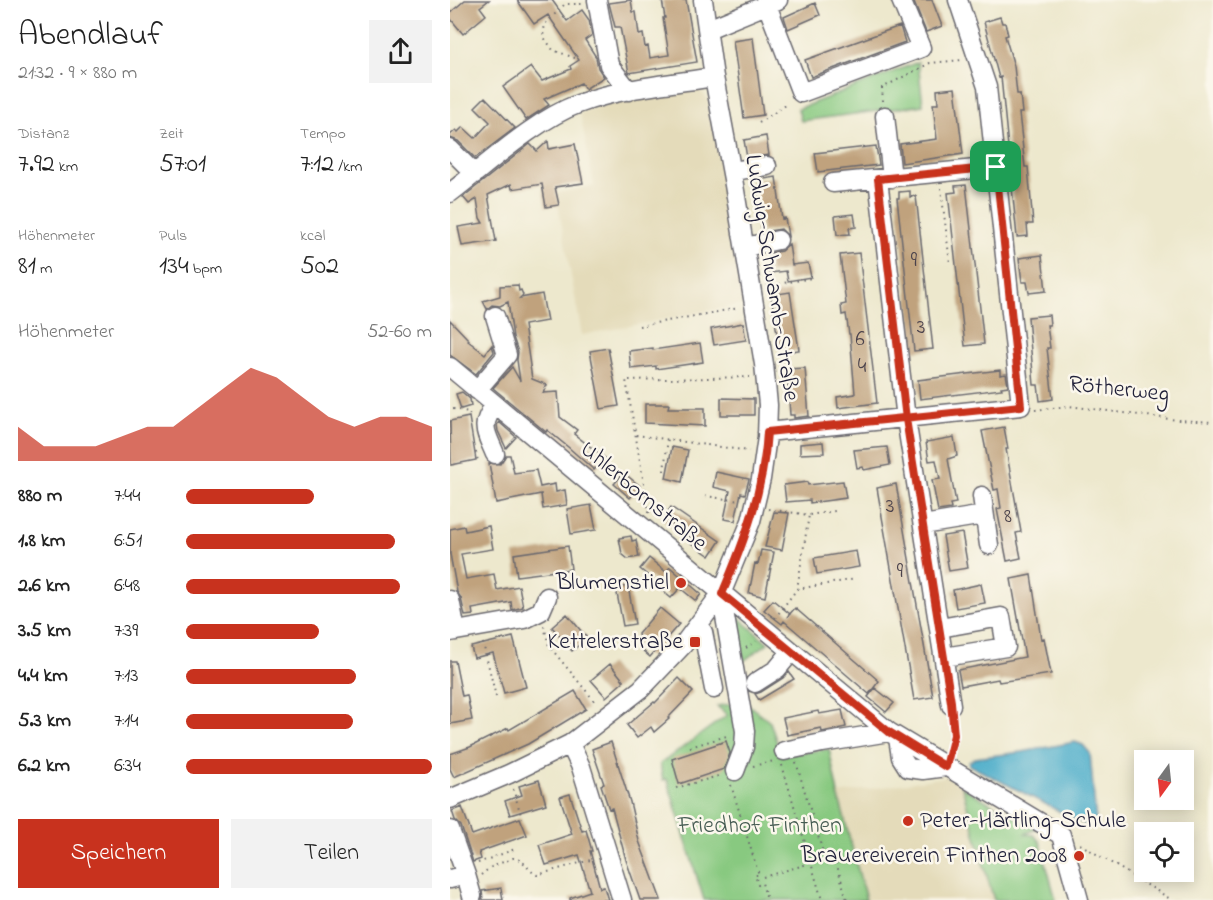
<!DOCTYPE html>
<html lang="de">
<meta charset="utf-8">
<style>
:root{--surface:#fff;--page:#f2f2f2;--text:#222;--muted:#767676;--accent:#c8321e}
body{margin:0;font-family:"Indie Flower",sans-serif;background:var(--page);color:var(--text);height:100vh;display:flex;flex-direction:column;font-size:22px;white-space:nowrap}
*{box-sizing:border-box;margin:0}
p{font-size:20px;color:var(--muted)}
.icon{flex:none;width:33px;height:33px;fill:none;stroke:currentColor;stroke-width:2;stroke-linecap:round;stroke-linejoin:round}
.map{position:relative;flex:1;overflow:hidden}
.side{display:flex;flex-direction:column;background:var(--surface);width:450px}
.side>*{flex:none}
.needle{width:39px;rotate:195deg}
.controls{position:absolute;left:684px;top:750px;display:grid;gap:12px}
.controls a{display:grid;place-items:center;width:60px;height:60px;border-radius:0px;background:var(--surface);box-shadow:0 3px 15px #0003;font-size:30px}
.pin{position:absolute;display:grid;place-items:center;width:51px;height:51px;color:#fff;margin:-26px;border-radius:12px;box-shadow:0 3px 9px #0006}
.round{display:grid;place-items:center;flex:none;width:63px;height:63px;border-radius:0px;background:var(--page)}
.headline{display:flex;align-items:center;justify-content:space-between;height:102px;padding:0 18px}
h1{font-size:33px;font-weight:600;line-height:45px}
.metrics{display:grid;grid-template-columns:repeat(3,1fr);gap:9px;height:102px;padding:6px 18px}
.metrics div{display:grid;align-content:center}
.metrics b{font-size:26px;font-weight:600}
.metrics small{font-size:16px;font-weight:400}
.metrics p{font-size:16px}
.chart{height:168px;padding:12px 18px}
.chart p{display:flex;justify-content:space-between}
.chart svg{width:100%;height:108px;margin-top:6px;fill:var(--accent);opacity:.7}
.cta{display:flex;gap:12px;margin-top:auto;padding:12px 18px}
.cta a{flex:1;height:69px;border-radius:0px;background:var(--accent);color:#fff;font-size:24px;font-weight:600;line-height:69px;text-align:center}
.cta a+a{background:var(--page);color:var(--text)}
ul{padding:0 18px;list-style:none;font-size:20px}
li{display:grid;grid-template-columns:96px 72px 1fr;align-items:center;height:45px}
li i{height:15px;border-radius:8px;background:var(--accent)}
main{display:flex;flex:1;min-height:0}
.map>svg:first-child{display:block}
</style>
<main>
<section class="side">
<div class="headline"><div><h1>Abendlauf</h1><p>21:32 · 9 × 880 m</p></div><a class="round"><svg class="icon" aria-label="share" viewBox="0 0 24 24"><path d="M12 15V3M7 8l5-5 5 5M5 13v7h14v-7"/></svg></a></div>
<div class="metrics">
<div><p>Distanz</p><b>7.92<small> km</small></b></div>
<div><p>Zeit</p><b>57:01</b></div>
<div><p>Tempo</p><b>7:12<small> /km</small></b></div>
</div>
<div class="metrics">
<div><p>Höhenmeter</p><b>81<small> m</small></b></div>
<div><p>Puls</p><b>134<small> bpm</small></b></div>
<div><p>kcal</p><b>502</b></div>
</div>
<div class="chart"><p><span>Höhenmeter</span>52–60 m</p>
<svg viewBox="0 0 160 44" preserveAspectRatio="none"><path d="M0 44V30L10 38L20 38L30 38L40 34L50 30L60 30L70 22L80 14L90 6L100 10L110 18L120 26L130 30L140 26L150 26L160 30V44z"/></svg>
</div>
<ul>
<li><b>880 m</b>7:44<i style="width:52%"></i></li>
<li><b>1.8 km</b>6:51<i style="width:85%"></i></li>
<li><b>2.6 km</b>6:48<i style="width:87%"></i></li>
<li><b>3.5 km</b>7:39<i style="width:54%"></i></li>
<li><b>4.4 km</b>7:13<i style="width:69%"></i></li>
<li><b>5.3 km</b>7:14<i style="width:68%"></i></li>
<li><b>6.2 km</b>6:34<i style="width:100%"></i></li>
</ul>
<div class="cta"><a>Speichern</a><a>Teilen</a></div>
</section>
<div class="map">
<svg width="763" height="900" viewBox="0 0 763 900">
<rect width="100%" height="100%" fill="#fbf7ec"/>
<filter id="ink" filterUnits="userSpaceOnUse"><feTurbulence type="fractalNoise" baseFrequency=".0167" numOctaves="2"/><feDisplacementMap in="SourceGraphic" scale="12" xChannelSelector="R" yChannelSelector="G"/><feConvolveMatrix kernelMatrix="1 2 1 2 8 2 1 2 1" color-interpolation-filters="sRGB"/></filter>
<filter id="wash" filterUnits="userSpaceOnUse"><feTurbulence type="fractalNoise" baseFrequency=".008" numOctaves="4" result="noise"/><feDisplacementMap in="SourceGraphic" scale="24" xChannelSelector="R" yChannelSelector="G"/><feGaussianBlur stdDeviation="1.35" result="paint"/><feColorMatrix in="noise" values="0 0 0 0 0 0 0 0 0 0 0 0 0 0 0 0 0 1.4 0 .05"/><feComposite in="paint" operator="in"/></filter>
<g filter="url(#wash)">
<rect width="100%" height="100%" fill="#ede8cd"/>
<path fill="#e4dbba" d="M240,88L247,89L254,94L259,101L294,304L132,335L106,193L144,186L130,113L160,103Z
M496,777L512,787L544,900H416L388,794Z"/>
<path fill="#88c980" stroke="#55765e" stroke-width="1.5" d="M468,62L473,105L351,121L348,109Z
M284,616L288,617L318,643L288,665L281,617Z
M295,702L320,722L331,755L379,749L388,794L416,900H254L217,779L213,780L210,764L277,715L267,706Z
M512,787L586,829L575,834L584,835L590,842L606,900H544L531,856L537,847L529,848Z"/>
<path fill="#4aacc9" stroke="#366782" stroke-width="1.5" d="M625,742L633,745L640,753L646,821L640,827L519,765V762L525,758L572,752Z"/>
<g id="blocks">
<path fill="#c0a27d" d="M15,0H39L30,7L36,15L13,34L0,18V13Z
M67,0H102L117,21L132,10L139,20L142,35L135,40L146,57L148,68L154,77L135,89L131,83L94,99L99,105L76,120L53,87L81,67L92,81L121,69L120,66L129,60L98,15L84,24Z
M181,0L183,12H186L189,35L193,34L195,47L198,46L200,58L219,55L213,18H215L212,0H236L247,62L179,73L170,27H165L159,3Z
M463,0H482L492,26L476,32Z
M365,3L370,15L338,29L334,17Z
M550,17L552,23H555L558,35L555,36L564,66L567,94H570L572,113H569L575,167H578L583,224H577L578,236L567,237L551,77L549,78L534,22Z
M450,26L455,42L361,77L355,60Z
M303,38L313,115L294,118L283,41Z
M505,88L513,154L452,163L450,144L487,139L483,104H488L487,90Z
M35,97L65,128L25,158L8,141L0,138V135L6,130L8,132L13,127L25,138L40,122L25,107Z
M316,136L319,155L297,158L294,140Z
M98,141L99,149L125,144L133,183L105,187L109,205L96,207L92,184L62,189L61,184L38,195L46,241L12,246L8,227L33,223L30,218L27,199L19,204L13,197L80,144L87,151Z
M426,146L429,165L368,172L365,153Z
M326,177L332,219L335,218L338,236L331,229L312,232L307,193L305,194L302,181Z
M516,185L534,344L515,346L498,193L506,192L505,186Z
M460,191V197L466,196L483,349L464,351L447,198H449V192Z
M404,214L406,227L399,228L400,234L387,235L385,216Z
M339,244L342,265L358,263L361,277L338,281L336,271L320,273L317,254L331,251Z
M409,253L427,403L388,408L387,397L405,394L400,334H399L396,314L392,315L391,305L396,304L390,255Z
M592,255L596,291L579,293L577,282H572L569,258Z
M68,285L69,291L71,290L73,295L70,298L92,294L97,321L74,325L82,379L97,385L93,393L108,392L110,417L127,430L124,434L155,458L144,470L118,447L97,430L96,432L43,388L62,367L70,381L67,360L68,352L63,337L58,302L50,306L42,305L37,309L33,301L50,296V286Z
M340,292L349,350L330,353L321,295Z
M599,315L600,325H597L600,348H597L603,399L590,401L588,385H584L578,317Z
M0,320L19,340L18,341L35,354L42,345L44,352L26,374L0,355Z
M293,323L296,340L264,345L261,329Z
M250,343L253,362L206,369V366L181,369L179,351L203,348V350Z
M158,348L169,406L151,409L140,351Z
M355,368L359,416L344,418V415H340L337,369Z
M550,370V375L556,374L558,386L551,387L552,389L470,399L468,380Z
M12,392L20,399L21,406L11,409L6,394Z
M271,398L304,399V415H271Z
M195,404H219L218,408H255V426L195,423Z
M19,417L26,460L1,465L0,421Z
M49,422L66,437L56,448L48,431L47,425Z
M554,427L558,449H556L571,532L566,533L571,558L557,561L547,509L551,508L548,489L544,490L532,431Z
M504,437L507,456L498,459L506,503L500,504L501,509L488,511L482,480L490,479L486,460L479,461L476,442Z
M373,442L374,453L350,454V444Z
M222,447L238,450L232,482L216,478Z
M437,447L440,465L414,470L413,467L407,468L404,450Z
M56,455H60L64,473L86,470L90,487L105,484L106,492L115,490L117,505L93,509L91,494L46,503L39,463L50,464Z
M266,472L299,479L295,494L291,493L285,521L274,519L280,491L263,487Z
M174,473L190,486L180,498L164,484Z
M393,481L396,498L360,503V500L336,502L334,485L357,482L358,485Z
M446,484L483,697L464,700L427,488Z
M141,505L146,530L121,534L117,509Z
M221,507L270,541L260,556L241,543L243,539L213,519Z
M324,512L339,513L332,550L315,547Z
M14,526L15,531L39,526L43,549L11,554L16,579L44,574L47,590L69,586L73,607L62,610L61,602L22,609L23,615L15,616L11,598L7,592L0,554V529Z
M512,533L518,568L499,571L493,536Z
M181,536L182,541L186,540L189,557L178,559L172,554L169,538Z
M118,546L121,569L67,576L64,554Z
M311,550L324,552L315,597L299,593L305,563L308,564Z
M406,551L409,567L367,574L364,558Z
M199,558L216,572L220,567L251,594L246,601L230,588L221,598L210,589L212,587L190,569Z
M581,575L591,639L594,638L601,674L549,682L548,679L511,686L508,670L575,657L561,579Z
M531,584L535,603L506,608L503,590Z
M178,586L185,624L173,626L166,588Z
M323,600L340,614L337,617L345,608L429,681L419,694L334,621L332,624L314,610Z
M210,608L229,624L200,657L191,649L188,634Z
M117,614L137,638L122,651L102,627Z
M63,637L76,687L54,693L43,653L24,658L21,647Z
M0,661H5L12,696L17,695L22,720L0,724Z
M160,664L174,681L156,697L141,680Z
M339,672L344,679L309,700L305,694L311,692L333,678Z
M229,678L243,692L218,718L219,719L204,732L201,727L187,738L177,725L204,702L205,703Z
M425,688L444,703L436,712L418,697Z
M125,691L136,709L78,744L4,777L0,769V754L20,747L58,728L59,730Z
M392,710L396,727L372,732L371,728L337,735L333,718L368,711L369,714Z
M276,741L280,753L274,769L229,784L222,759Z
M161,742L180,802L189,841L211,900H190L176,860L162,808L159,809L151,785L154,784L142,749Z
M89,780L96,804L60,815L55,801L72,795L69,786Z
M120,794L132,831L136,830L142,851H140L150,888L154,887L158,900H120V898L140,891L129,855L96,865L89,845L122,834L110,797Z
M12,807L22,835L70,818L77,835L29,852L31,859L23,862L11,826L5,820L2,811Z
M51,888L53,900H33L32,891Z"/>
</g>
</g>
<g filter="url(#ink)">
<use href="#blocks" fill-opacity="0" stroke="#69676e" stroke-width="1.5"/>
<g fill="none" stroke-linecap="round" stroke-linejoin="round">
<defs>
<path id="minor" d="M147,0L159,65L179,91
M317,5L351,93L471,48L451,0
M258,29L328,0
M435,116L442,178
M0,149L25,174
M282,171L317,166
M428,179L456,419L501,705
M383,183L546,167
M0,193C38,164 85,120 128,104C171,88 219,84 264,77
M295,247L328,240
M0,367L439,732L611,835L629,900
M27,390L57,355L45,316
M317,432L571,406L537,87L508,0
M45,454C36,432 29,426 45,405
M532,496L539,545
M473,525L534,515
M271,594L295,731L294,747L285,771
M0,600L6,631L0,632
M247,627L253,632L264,689
M490,628L551,617L556,647L494,657
M6,631L75,619L91,611L97,597
M305,683L327,669L341,652
M448,738L451,757L458,768L473,770L496,767
M120,744L131,767L172,900
M334,751L372,743L439,732
M0,799L59,774L120,744L191,689L233,645L271,594L301,521L311,479L317,437L318,405L314,364L283,179L264,77L253,0
M0,830L16,875L0,879
M16,875L22,896"/>
</defs>
<use href="#minor" stroke="#69676e" stroke-width="21"/>
<path stroke="#69676e" stroke-width="2" stroke-dasharray="1.5 4.5" stroke-linecap="butt" d="M125,58L103,50L93,36L95,24L115,4H133
M433,101L432,88L480,63L512,60
M309,123L339,103
M491,188L500,264
M317,286L362,278
M189,326L289,308
M3,409L19,412L21,419
M585,410L619,406L728,420L763,422
M186,435L299,451
M26,452L28,461
M214,471L218,438
M255,496L290,501
M318,509L359,515L385,511
M199,513L176,380L300,377
M347,589L406,579
M325,618L347,589L359,515
M94,626L99,646L147,704
M33,643L47,701
M296,648L306,641
M240,747L280,735
M501,753L504,735L503,720
M346,762L375,859L379,858L386,862L397,900
M332,765L361,863L375,859
M303,766L324,761
M281,785L309,875H305L308,885L312,883L317,900
M226,788L272,775
M63,789L72,818
M630,844L722,900
M28,863L65,849
M31,875L41,867L63,858C75,859 77,870 87,875L144,859
M313,877L361,863L372,900"/>
<use href="#minor" stroke="#fff" stroke-width="18"/>
</g>
</g>
<g fill="none" stroke-linecap="round" stroke-linejoin="round" filter="url(#ink)">
<defs>
<path id="route" d="M546,167L571,406L317,432C314,490 294,542 272,594L439,732L496,767L504,735L501,702L456,419L428,179L546,167"/>
</defs>
<use href="#route" stroke="#fff" stroke-width="12"/>
<use href="#route" stroke="#c8321e" stroke-width="8"/>
</g>
<g fill="#c8321e" stroke="#fbf7ec" stroke-width="2">
<circle cx="231" cy="583" r="6"/>
<rect x="239" y="636" width="12" height="12" rx="3"/>
<circle cx="458" cy="821" r="6"/>
<circle cx="629" cy="856" r="6"/>
</g>
<g text-anchor="middle" dominant-baseline="central" stroke-width="5" stroke-linejoin="round" paint-order="stroke">
<g font-size="21" fill="#4a424c">
<text x="464" y="261">9</text>
<text x="471" y="328">3</text>
<text x="410" y="340">6</text>
<text x="412" y="367">4</text>
<text x="440" y="507">3</text>
<text x="558" y="517">8</text>
<text x="450" y="572">9</text>
</g>
<g font-size="24" fill="#22223b" stroke="#fbf7ec">
<text transform="translate(321 278) rotate(81)">Ludwig-Schwamb-Straße</text>
<text transform="translate(669 390) rotate(6)">Rötherweg</text>
<text transform="translate(193 497) rotate(40)">Uhlerbornstraße</text>
</g>
<g font-size="24" fill="#22223b" stroke="#fbf7ec" text-anchor="end">
<text x="219" y="583">Blumenstiel</text>
<text x="233" y="642">Kettelerstraße</text>
<text x="470" y="821" text-anchor="start">Peter-Härtling-Schule</text>
<text x="617" y="856">Brauereiverein Finthen 2008</text>
</g>
<g font-size="24" fill="#465c53" stroke="#fbf7ec">
<text x="310" y="826">Friedhof Finthen</text>
</g>
</g>
</svg>
<div class="controls">
<a><svg class="needle" viewBox="-14 -14 28 28"><path d="M0-13l5 13h-10z" fill="#e53935"/><path d="M0 13l5-13h-10z" fill="#767676"/></svg></a>
<a><svg class="icon" aria-label="locate" viewBox="0 0 24 24"><circle cx="12" cy="12" r="6"/><path d="M12 2v4M12 18v4M2 12h4M18 12h4"/></svg></a>
</div>
<div class="pin" style="left:546px;top:167px;background:#1e9e55"><svg class="icon" aria-label="arrive" viewBox="0 0 24 24"><path d="M6 21V4h12l-3 4 3 4H6"/></svg></div>
</div>
</main>
